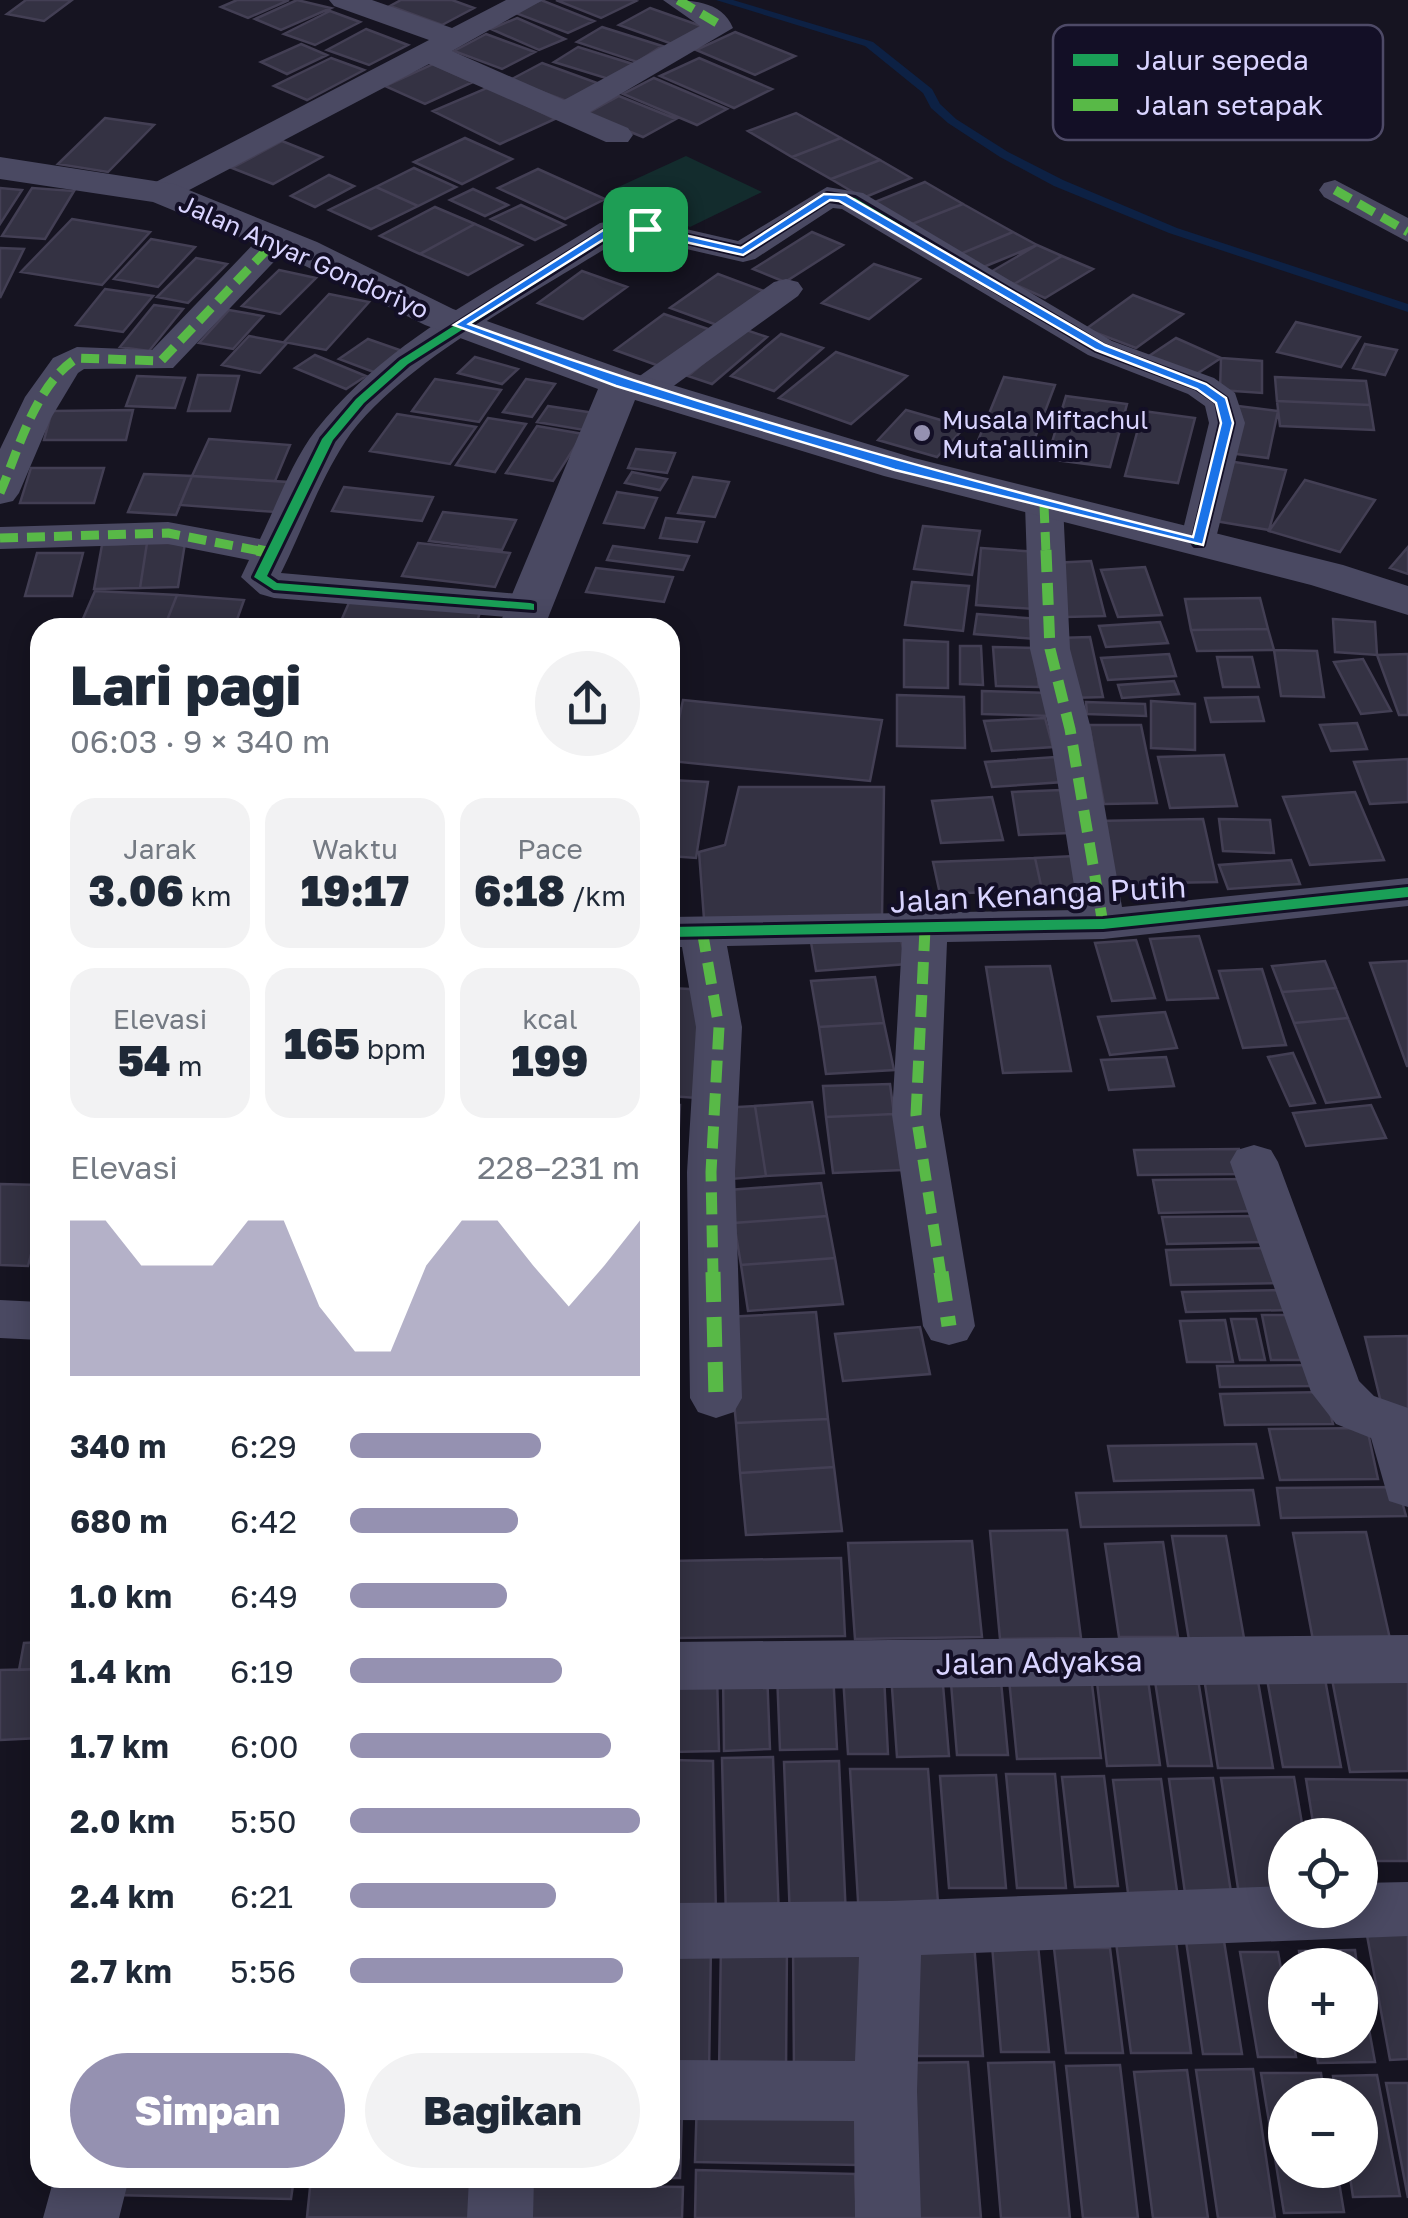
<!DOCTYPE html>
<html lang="id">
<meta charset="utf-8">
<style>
:root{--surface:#fff;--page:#f2f2f3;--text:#1f2937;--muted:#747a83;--accent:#9591b1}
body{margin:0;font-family:"Golos Text",sans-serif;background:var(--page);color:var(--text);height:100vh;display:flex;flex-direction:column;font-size:38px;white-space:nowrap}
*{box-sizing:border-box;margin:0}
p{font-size:32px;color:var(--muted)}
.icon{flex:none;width:55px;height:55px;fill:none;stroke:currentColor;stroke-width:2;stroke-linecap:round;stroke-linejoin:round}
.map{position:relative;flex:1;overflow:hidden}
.sheet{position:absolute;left:30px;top:618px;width:650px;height:1570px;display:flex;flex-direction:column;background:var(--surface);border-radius:30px;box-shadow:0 5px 25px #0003}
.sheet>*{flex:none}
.fabs{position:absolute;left:1268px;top:1818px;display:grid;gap:20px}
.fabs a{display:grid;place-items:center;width:110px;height:110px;border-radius:50%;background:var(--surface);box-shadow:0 5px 25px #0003;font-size:50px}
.pin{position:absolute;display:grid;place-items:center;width:85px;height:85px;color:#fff;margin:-42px;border-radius:20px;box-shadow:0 5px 15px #0006}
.round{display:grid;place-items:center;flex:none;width:105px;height:105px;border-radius:52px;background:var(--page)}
.summary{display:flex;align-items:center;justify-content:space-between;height:170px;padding:0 40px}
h1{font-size:55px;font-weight:800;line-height:75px}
.metrics{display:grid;grid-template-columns:repeat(3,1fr);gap:15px;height:170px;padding:10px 40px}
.metrics div{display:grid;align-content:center;border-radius:25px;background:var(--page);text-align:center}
.metrics b{font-size:42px;font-weight:800}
.metrics small{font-size:28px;font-weight:400}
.metrics p{font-size:28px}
.chart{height:280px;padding:20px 40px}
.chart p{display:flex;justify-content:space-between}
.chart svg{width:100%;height:180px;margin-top:10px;fill:var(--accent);opacity:.7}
.action{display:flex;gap:20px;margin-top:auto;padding:20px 40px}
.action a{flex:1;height:115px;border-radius:60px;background:var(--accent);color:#fff;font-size:40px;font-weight:800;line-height:115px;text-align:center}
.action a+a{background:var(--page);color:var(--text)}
ul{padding:0 40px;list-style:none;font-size:32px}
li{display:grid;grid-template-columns:160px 120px 1fr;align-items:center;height:75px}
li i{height:25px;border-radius:12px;background:var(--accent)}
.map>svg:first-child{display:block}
</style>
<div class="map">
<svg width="1408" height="2218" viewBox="0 0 1408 2218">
<rect width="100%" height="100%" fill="#161421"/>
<path fill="#132c2d" d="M686,156L762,192L690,227L614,189Z"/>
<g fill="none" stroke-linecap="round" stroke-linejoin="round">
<path fill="#0d2144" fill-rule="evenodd" d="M716,0H733L873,42L932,89L940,104L956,119L1008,152L1063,180L1177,228L1408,304V312L1169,233L1054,186L1000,157L948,123L931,108L923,93L865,46Z"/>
</g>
<path fill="#343243" stroke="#433f54" stroke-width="2.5" d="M26,0H72L44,21L7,14Z
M237,0H289L248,18L221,7Z
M297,0L331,8L281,30L255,19Z
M401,0H452L474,8L442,25L390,6Z
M541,0L594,21L568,33L513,12Z
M556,0H633L636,1L601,18Z
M650,8L704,27L672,44L619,25Z
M330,11L360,22L315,45L284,34Z
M517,18L565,39L539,50L491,29Z
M602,27L662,46L637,62L577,42Z
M366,29L408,45L369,65L327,50Z
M735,32L795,56L755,75L696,50Z
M486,34L535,52L502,69L454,51Z
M301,44L327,55L287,74L261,62Z
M578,47L636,65L612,80L554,62Z
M331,58L364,70L307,100L274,86Z
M699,58L772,89L734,108L660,76Z
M542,63L600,84L569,102L510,80Z
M433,64L473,82L425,104L385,86Z
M654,78L727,109L697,125L623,94Z
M489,87L555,119L500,144L433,111Z
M619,96L676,119L643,137L586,114Z
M796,113L841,138L792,157L748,131Z
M105,118L154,125L108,172L58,164Z
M465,138L512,159L462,184L414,162Z
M841,138L880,160L831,179L792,157Z
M282,141L322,157L273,184L232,168Z
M880,160L911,178L863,198L831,179Z
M414,168L456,187L418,206L376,187Z
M538,169L605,199L565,219L498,188Z
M329,175L354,186L315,207L291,196Z
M925,182L963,204L907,226L870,204Z
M376,187L418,206L371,229L329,210Z
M0,188L22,190L0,224Z
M32,188L74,191L45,239L2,236Z
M473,189L508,205L485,216L450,200Z
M963,204L1013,232L958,255L907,226Z
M521,205L565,225L535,240L491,219Z
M435,207L475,224L420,254L380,236Z
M72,219L150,232L102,285L21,272Z
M475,224L522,245L468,275L420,254Z
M812,232L843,245L785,282L753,269Z
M1013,232L1037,245L981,268L958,255Z
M151,239L195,247L158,287L114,279Z
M1037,245L1062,256L1014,284L989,273Z
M0,248L24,249L0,298Z
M1062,256L1093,269L1045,298L1014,284Z
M196,258L227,264L188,303L157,297Z
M874,264L920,279L869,319L822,303Z
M279,270L316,278L280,314L242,306Z
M582,271L627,287L583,319L538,303Z
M718,274L764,291L717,325L670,308Z
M105,289L153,296L123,332L76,325Z
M329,294L369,302L326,350L284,342Z
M1133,295L1183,314L1136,348L1086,329Z
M154,305L183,309L149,351L120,347Z
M229,310L263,316L233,349L199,343Z
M664,314L711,330L662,367L615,350Z
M1296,322L1360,337L1341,367L1277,352Z
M743,329L767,337L712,384L688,376Z
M781,334L823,348L774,391L731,376Z
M249,336L287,343L260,373L222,365Z
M1176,338L1221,358L1189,379L1143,360Z
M368,339L408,353L379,374L339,359Z
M1365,344L1397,350L1385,375L1353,368Z
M836,352L907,376L851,424L779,398Z
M315,355L366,376L346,389L295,368Z
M475,357L518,369L502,384L458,373Z
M1221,358L1262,361V393L1220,390Z
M198,375L239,376L230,411H188Z
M137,376L185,378L175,408L126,406Z
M1004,377L1055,385L1030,451L977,443Z
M1275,377L1366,381L1370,405L1277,401Z
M435,379L501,390L479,422L412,411Z
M526,379L555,384L532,417L503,412Z
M1066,396L1127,404L1110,467L1047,459Z
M1277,401L1370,405L1374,430L1280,426Z
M548,406L601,414L590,431L537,422Z
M1238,406L1278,411L1268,458L1228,453Z
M133,410L126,440H44L52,411Z
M906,410L965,427L937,457L878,440Z
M1143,411L1195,418L1178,483L1125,476Z
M397,414L476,427L450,464L370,451Z
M488,418L526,424L495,472L456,465Z
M537,426L583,434L553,481L506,473Z
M209,439L290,445L275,481L192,476Z
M636,449L675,453L667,473L628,468Z
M1228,461L1286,470L1269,530L1209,520Z
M31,468H104L94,503H20Z
M632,472L667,479L660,490L625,483Z
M144,474L192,476L176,515L128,512Z
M192,476L288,482L276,512L180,505Z
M693,477L729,482L715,517L678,513Z
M1305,480L1375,500L1340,552L1269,531Z
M344,487L433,497L422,521L332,511Z
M617,492L657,498L644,528L604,523Z
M443,512L516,520L502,550L429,541Z
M666,518L704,522L697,542L660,538Z
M923,526L980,531L972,575L914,569Z
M147,543L140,588L94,589L102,545Z
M147,543H185L178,587L140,588Z
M418,543L510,553L495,587L402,576Z
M613,546L689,556L683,570L607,560Z
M1408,547V574L1390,568Z
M981,548L1039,552L1034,609L976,605Z
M37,553H83L72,596H25Z
M1091,561L1105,616L1065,617L1051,563Z
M1145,567L1162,615L1118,617L1101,570Z
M596,568L673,577L664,602L586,592Z
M912,582L969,586L963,631L905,625Z
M95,591L177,595L164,628H79Z
M177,595L244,600L234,628H164Z
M351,598L481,609L475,628H338Z
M1260,598L1268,629L1191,630L1185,599Z
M977,614L1038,619L1036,639L974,634Z
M1333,619L1375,622L1377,655L1335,652Z
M1160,622L1168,643L1106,647L1099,626Z
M1268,629L1274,650L1197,651L1191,630Z
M1090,637L1103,697L1070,698L1058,638Z
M904,640L948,642V688L904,687Z
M960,646H981L983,685L960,684Z
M993,647L1035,648L1039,687L996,686Z
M1274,650L1317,651L1324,697L1281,696Z
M1169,654L1176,676L1108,680L1101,658Z
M1408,654V715H1399L1377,655Z
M1217,657H1252L1259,687H1223Z
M1363,659L1391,711L1361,714L1334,662Z
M1174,681L1179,694L1122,698L1118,685Z
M982,691L1051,693L1052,716L982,714Z
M897,695L964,697L965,748L897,746Z
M1258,697L1264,721L1211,722L1205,698Z
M683,700L882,720L870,781L670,761Z
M1151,701L1195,704V750L1151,748Z
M1086,702L1145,704L1146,716L1087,714Z
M1045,718L1053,747L992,751L984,721Z
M1357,723L1367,749L1331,751L1320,725Z
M1089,725H1141L1157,803L1104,804Z
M1224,755L1237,806L1170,808L1158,757Z
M1055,757L1063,782L992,787L985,762Z
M1408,759V802L1370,804L1354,762Z
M670,780L708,782L696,858L670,856Z
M739,787H884L882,918L704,919L699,852L725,845Z
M1061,790L1069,833L1019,835L1012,792Z
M1355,792L1384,860L1310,865L1283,797Z
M992,797L1003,840L941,843L932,801Z
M1203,819L1217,882L1107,884L1096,821Z
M1219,819L1270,820L1274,853L1223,851Z
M1075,856L1083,889L1042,890L1035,858Z
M1035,858L1042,890L940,894L933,862Z
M1291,860L1300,884L1228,889L1219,865Z
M900,936L907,964L816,971L811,942Z
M1199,936L1218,998L1167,1000L1150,939Z
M1136,940L1155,998L1112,1001L1095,943Z
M1325,961L1336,988L1282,992L1272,966Z
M1408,961V1066H1407L1370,963Z
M1050,966L1071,1071L1003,1073L986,967Z
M1262,969L1286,1045L1243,1048L1219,971Z
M875,977L884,1023L819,1027L811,981Z
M670,988L709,990L697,1098L670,1096Z
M1336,988L1348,1018L1294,1023L1282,992Z
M1165,1012L1177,1048L1110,1055L1098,1017Z
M1348,1018L1380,1097L1326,1103L1294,1023Z
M884,1023L894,1070L826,1074L819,1027Z
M1293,1053L1315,1103L1290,1106L1268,1057Z
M1166,1057L1174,1086L1109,1090L1101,1060Z
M890,1084L894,1114L826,1117L823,1086Z
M812,1102L824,1173L766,1176L755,1106Z
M670,1105H680L678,1144H670Z
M1371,1105L1386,1138L1306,1146L1293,1113Z
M755,1106L766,1176L731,1179L721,1108Z
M894,1114L902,1170L833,1173L826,1117Z
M1239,1149L1244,1174L1138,1175L1134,1150Z
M1250,1179L1257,1211L1159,1213L1153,1180Z
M821,1183L827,1216L734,1223L729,1190Z
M0,1184L40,1185V1219L28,1266L0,1265Z
M827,1216L835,1258L741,1265L734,1223Z
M1258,1216L1263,1242L1167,1244L1162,1217Z
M1272,1248L1280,1283L1171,1285L1166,1250Z
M835,1258L843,1304L748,1311L741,1265Z
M1285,1290L1290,1310L1186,1312L1182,1292Z
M816,1312L828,1419L736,1423L726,1317Z
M1262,1315H1297L1307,1360H1271Z
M1231,1319H1256L1265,1360H1240Z
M1225,1320L1233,1362H1187L1180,1321Z
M920,1327L930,1374L843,1381L835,1334Z
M1408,1336V1411H1383L1365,1337Z
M1309,1365L1314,1386L1220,1387L1217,1366Z
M1325,1392L1333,1424L1225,1425L1220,1394Z
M828,1419L834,1467L740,1473L736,1423Z
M1367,1428L1378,1479L1280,1480L1269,1429Z
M1256,1444L1263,1478L1114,1481L1108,1446Z
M834,1467L842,1531L746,1535L740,1473Z
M1398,1487L1406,1516L1281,1518L1277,1488Z
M1253,1490L1259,1525L1081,1527L1076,1493Z
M1067,1530L1081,1638L1000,1639L990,1531Z
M1366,1532L1390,1639L1313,1640L1293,1533Z
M1172,1536H1226L1244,1638L1189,1640Z
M972,1541L982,1637L855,1639L848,1543Z
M1163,1542L1178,1637H1119L1105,1544Z
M841,1558L845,1636L671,1638L670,1561Z
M40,1642V1669L19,1670L24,1643Z
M1255,1664L1273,1768H1218L1202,1665Z
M1196,1667L1212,1766H1168L1153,1668Z
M1090,1668L1101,1758L1017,1759L1008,1669Z
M1265,1668H1323L1341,1767H1283Z
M1408,1668V1771L1350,1772L1330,1669Z
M40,1669V1738L0,1740V1670Z
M767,1671L770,1749L724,1751L723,1672Z
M950,1671H1000L1008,1755H957Z
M833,1672L837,1749L780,1750L777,1673Z
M942,1673L949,1756L897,1757L891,1674Z
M1147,1673L1160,1765L1107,1766L1096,1674Z
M670,1675H717L719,1751L670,1752Z
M843,1676H884L888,1754H848Z
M773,1757L779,1918L726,1919L722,1758Z
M670,1760L713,1761L716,1916H670Z
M839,1761L846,1917L790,1918L784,1762Z
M850,1769H928L939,1916L859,1917Z
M1006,1774H1055L1066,1888H1017Z
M996,1775L1006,1888H949L940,1776Z
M1104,1776L1118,1886L1075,1887L1062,1777Z
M1294,1777L1304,1835H1285V1894L1239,1895L1221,1778Z
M1213,1778L1231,1892L1185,1893L1169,1779Z
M1161,1779L1177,1891L1128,1893L1113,1780Z
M1306,1779L1408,1780V1861H1360V1835H1315Z
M1408,1929V2059L1390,2060L1366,1930Z
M1175,1934L1191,2053H1131L1115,1935Z
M793,1940L865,1941L868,2075L794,2073Z
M1186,1941H1224L1242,2054H1203Z
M670,1942H711L709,2075L670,2074Z
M721,1942H787L786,2074L719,2073Z
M902,1943H974L983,2056H909Z
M992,1945H1038L1049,2052H1001Z
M1054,1948H1110L1123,2053H1066Z
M1355,1950L1357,1965H1301L1299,1951Z
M1240,1952H1278L1285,1991V2040H1293L1296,2057H1258Z
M1360,1980L1375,2062L1318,2063L1314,2040H1360Z
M968,2062L981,2218H913L904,2063Z
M1054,2062L1070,2218H1001L988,2063Z
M1120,2065L1138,2218H1083L1066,2066Z
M1253,2069L1275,2218H1218L1196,2070Z
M1187,2070L1208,2218H1153L1134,2072Z
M1261,2073H1321L1324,2095H1285V2170H1337L1344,2212L1284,2213Z
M1377,2075L1400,2196L1353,2197L1349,2170H1360V2095H1336L1333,2076Z
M1386,2083H1408V2198Z
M697,2099L857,2101L858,2165L695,2162Z
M670,2111H682L680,2178H647H670Z
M696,2170L855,2174L857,2218H695Z
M117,2178H294L291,2199L114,2195Z
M311,2178H487L484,2218L307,2217Z
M527,2185L683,2187L682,2218H525Z"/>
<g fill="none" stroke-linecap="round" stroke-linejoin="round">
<path fill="#4a4962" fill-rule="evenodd" d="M329,0H372L452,28L506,0H543L452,51L564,100L700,26L663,0C689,0 722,0 733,28L590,112L628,128L633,135L628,142H606L429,64L172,199H150L145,192L150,185L429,40L334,6Z
M1335,180L1408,218V242L1324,197L1319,190L1324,183Z
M827,187L863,193L1112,341L1214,378L1235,393L1245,423L1213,550H1185L1180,542L1209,423L1205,406L1188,394L1088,355L842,209L833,208L755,259L743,262L634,237L621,239C542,289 394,366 345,442C319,482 302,531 281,573L530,595L544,599L550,607L544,615L530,619L274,598L260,594L241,577L249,560L168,544L0,549V527L168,522L260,539C277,504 292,461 316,430C388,338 503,284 600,223L634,217L738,241Z
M276,230L288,233L293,240L288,247L173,368L84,369L78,373L51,418L19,493L13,501L0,504V449L25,397L53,358L77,347L152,350L264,233Z
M786,279L798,282L803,289L798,296L657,398H631L626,390L631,382L774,282Z
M1044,494L1057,497L1063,505L1070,649L1091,729L1122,907L1408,878V906L1103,939L947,942L940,1115L975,1326L967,1340L949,1345L931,1340L923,1326L892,1115L902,942L727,946L742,1027L735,1172L742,1398L734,1412L716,1418L698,1412L690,1398L687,1172L696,1027L682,947H670V917L1078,910L1049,729L1030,649L1025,505L1031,497Z
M1254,1145L1271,1150L1278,1162L1359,1381L1374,1396L1408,1408V1507L1389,1501L1371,1438L1336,1424L1311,1392L1230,1162L1237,1150Z
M0,1300L40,1302V1340L0,1338Z
M1408,1635V1683L670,1690V1642Z
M1408,1882V1936L921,1955L917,2091L921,2218H855L854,2121L670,2120V2060L855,2061L859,1957L670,1959V1903L891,1901L1285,1886V1910H1360V1883Z
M469,2178H534L533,2218H467Z"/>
<path fill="#4a4962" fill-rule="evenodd" d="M0,157L174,184L317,242L453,309L636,374L914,458L1343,565L1408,586V615L1311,585L884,476L635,400L544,628H498L598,389L425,325L289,258L153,202L0,179Z
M54,2178H129L119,2218H43Z"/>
<path stroke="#58b947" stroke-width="9" stroke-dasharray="18 9" stroke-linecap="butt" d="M678,0L717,23L718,28
M1335,190L1408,232
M0,493C19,449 35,385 77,358L161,361L276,240
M1044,505L1046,553
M0,538L168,533L270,553"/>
<path stroke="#58b947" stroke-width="11" stroke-dasharray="22 11" stroke-linecap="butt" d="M257,550L271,553
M1046,550L1050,649L1070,729L1103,924
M925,929L916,1115L941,1275
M702,930L719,1027L711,1172L713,1275"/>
<path stroke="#58b947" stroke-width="15" stroke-dasharray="30 15" stroke-linecap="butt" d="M713,1272L716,1398
M941,1272L949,1326"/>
<defs>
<path id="cycleway" d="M827,194L855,198L1104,346L1205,384L1226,399L1233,423L1203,545H1195L1193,542L1221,423L1217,402L1197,388L1096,350L848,203L829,200L743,255L634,230L615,233L408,364L364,403L333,440L267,576L277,583L530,603L534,604V610L274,590L254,577L322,439L356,399L400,360L608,228L634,224L741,248Z
M1408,887V897L1103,929L670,937V927L1103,919Z"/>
</defs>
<use href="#cycleway" stroke="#130f26" stroke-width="6"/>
<use href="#cycleway" fill="#1a9f57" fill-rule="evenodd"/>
</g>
<path fill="#1a73e8" stroke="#fff" stroke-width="2.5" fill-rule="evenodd" d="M824,194L846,195L1105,345L1206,384L1226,398L1233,423L1203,545L895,470L616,386L454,325L608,227L645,226L741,248ZM830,200L839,201L1096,350L1197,389L1216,403L1221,423L1193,537C948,476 707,410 469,324L614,233H645L743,255Z"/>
<circle fill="#9591b1" stroke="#130f26" stroke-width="4" cx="922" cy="433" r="10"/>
<g text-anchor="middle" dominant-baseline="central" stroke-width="8" stroke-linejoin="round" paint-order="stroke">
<g font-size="25" fill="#d9d4ff" stroke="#130f26">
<text transform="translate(304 256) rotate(24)">Jalan Anyar Gondoriyo</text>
</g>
<g font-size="25" fill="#d9d4ff" stroke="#130f26" text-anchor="start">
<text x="942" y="419">Musala Miftachul<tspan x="942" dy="29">Muta'allimin</tspan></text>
</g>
<g font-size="30" fill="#d9d4ff" stroke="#130f26">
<text transform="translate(1038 894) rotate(-3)">Jalan Kenanga Putih</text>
<text transform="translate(1039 1662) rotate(-1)">Jalan Adyaksa</text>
</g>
</g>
<rect x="1053" y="25" width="330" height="115" rx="15" fill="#130f26" stroke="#4e4a67" stroke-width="2.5"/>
<rect x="1073" y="54" width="45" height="12" fill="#1a9f57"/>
<rect x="1073" y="99" width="45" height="12" fill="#58b947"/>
<g font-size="28" fill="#d9d4ff">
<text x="1136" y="70">Jalur sepeda</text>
<text x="1136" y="115">Jalan setapak</text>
</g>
</svg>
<div class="fabs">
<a><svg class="icon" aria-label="locate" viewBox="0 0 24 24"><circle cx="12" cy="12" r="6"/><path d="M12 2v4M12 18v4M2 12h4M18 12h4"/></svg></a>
<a>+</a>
<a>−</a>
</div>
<div class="pin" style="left:645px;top:229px;background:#1e9e55"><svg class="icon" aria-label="arrive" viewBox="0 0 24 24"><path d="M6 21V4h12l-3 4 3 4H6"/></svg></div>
<section class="sheet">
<div class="summary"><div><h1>Lari pagi</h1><p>06:03 · 9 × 340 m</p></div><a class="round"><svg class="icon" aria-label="share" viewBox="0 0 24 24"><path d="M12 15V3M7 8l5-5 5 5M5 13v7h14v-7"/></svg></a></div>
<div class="metrics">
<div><p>Jarak</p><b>3.06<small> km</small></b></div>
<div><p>Waktu</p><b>19:17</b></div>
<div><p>Pace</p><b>6:18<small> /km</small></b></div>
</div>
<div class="metrics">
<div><p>Elevasi</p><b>54<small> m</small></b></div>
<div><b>165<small> bpm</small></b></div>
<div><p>kcal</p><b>199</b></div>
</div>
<div class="chart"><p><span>Elevasi</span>228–231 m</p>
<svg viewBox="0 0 160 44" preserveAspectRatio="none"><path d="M0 44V6L10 6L20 17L30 17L40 17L50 6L60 6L70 27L80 38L90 38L100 17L110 6L120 6L130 17L140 27L150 17L160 6V44z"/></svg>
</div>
<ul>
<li><b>340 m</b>6:29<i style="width:66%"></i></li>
<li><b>680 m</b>6:42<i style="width:58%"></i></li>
<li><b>1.0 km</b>6:49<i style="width:54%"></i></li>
<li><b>1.4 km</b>6:19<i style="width:73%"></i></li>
<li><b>1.7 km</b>6:00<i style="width:90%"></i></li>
<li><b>2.0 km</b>5:50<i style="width:100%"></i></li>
<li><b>2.4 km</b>6:21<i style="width:71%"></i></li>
<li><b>2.7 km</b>5:56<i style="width:94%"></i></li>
</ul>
<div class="action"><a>Simpan</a><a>Bagikan</a></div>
</section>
</div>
